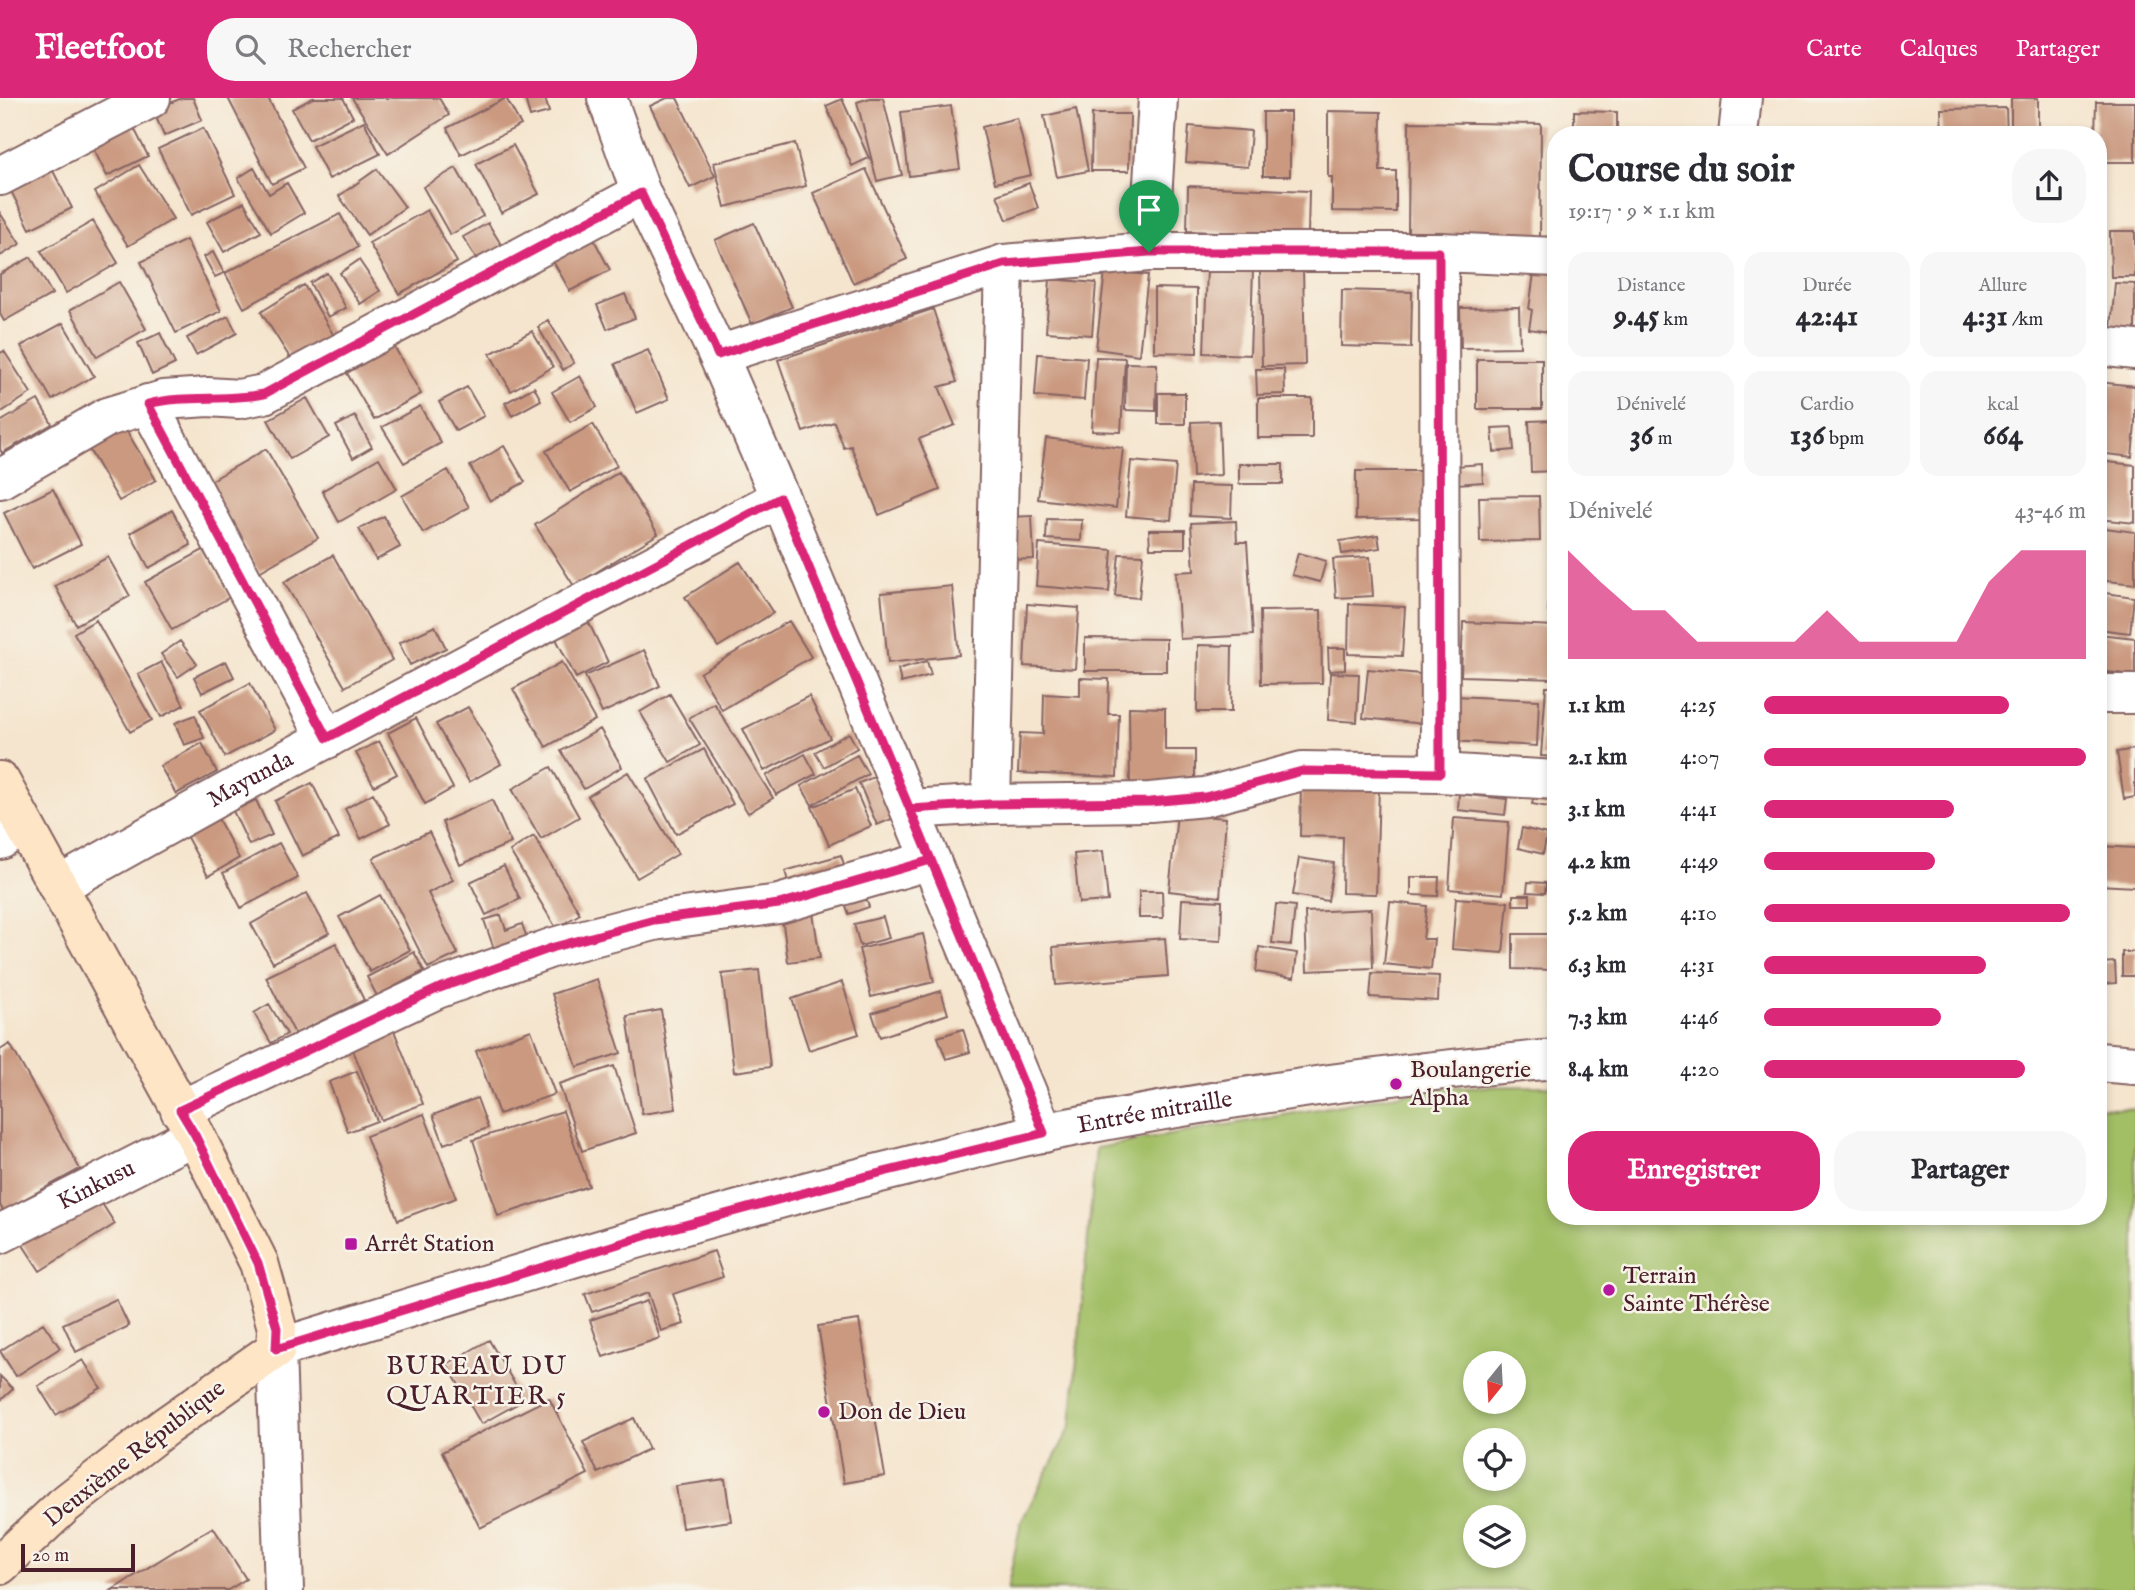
<!DOCTYPE html>
<html lang="fr">
<meta charset="utf-8">
<style>
:root{--surface:#fff;--page:#f7f7f7;--text:#2b2b33;--muted:#7c7c81;--accent:#db2777}
body{margin:0;font-family:"IM FELL English",serif;background:var(--page);color:var(--text);height:100vh;display:flex;flex-direction:column;font-size:26px;white-space:nowrap}
*{box-sizing:border-box;margin:0}
p{font-size:23px;color:var(--muted)}
.icon{flex:none;width:38px;height:38px;fill:none;stroke:currentColor;stroke-width:2;stroke-linecap:round;stroke-linejoin:round}
.map{position:relative;flex:1;overflow:hidden}
.panel{position:absolute;left:1547px;top:28px;width:560px;height:1099px;display:flex;flex-direction:column;background:var(--surface);border-radius:28px;box-shadow:0 4px 10px #0003}
.panel>*{flex:none}
.needle{width:46px;rotate:198deg}
.controls{position:absolute;left:1463px;top:1253px;display:grid;gap:14px}
.controls a{display:grid;place-items:center;width:63px;height:63px;border-radius:50%;background:var(--surface);box-shadow:0 4px 10px #0003;font-size:35px}
.scale{position:absolute;left:21px;bottom:18px;width:114px;box-sizing:border-box;padding-left:7px;border:4px solid #4a1f2b;border-top:0;font-size:19px;line-height:24px;white-space:nowrap;color:#4a1f2b;-webkit-text-stroke:5px #f7f3e8;paint-order:stroke}
.pin{position:absolute;display:grid;place-items:center;width:60px;height:60px;color:#fff;margin:-72px -30px;border-radius:50% 50% 50% 0;rotate:-45deg;box-shadow:0 0 7px #0007}
.pin .icon{rotate:45deg}
.round{display:grid;place-items:center;flex:none;width:74px;height:74px;border-radius:28px;background:var(--page)}
.overview{display:flex;align-items:center;justify-content:space-between;height:119px;padding:0 21px}
h1{font-size:38px;font-weight:800;line-height:52px}
.stats{display:grid;grid-template-columns:repeat(3,1fr);gap:10px;height:119px;padding:7px 21px}
.stats div{display:grid;align-content:center;border-radius:18px;background:var(--page);text-align:center}
.stats b{font-size:30px;font-weight:800}
.stats small{font-size:19px;font-weight:400}
.stats p{font-size:19px}
.chart{height:196px;padding:14px 21px}
.chart p{display:flex;justify-content:space-between}
.chart svg{width:100%;height:126px;margin-top:7px;fill:var(--accent);opacity:.7}
.primary-button{display:flex;gap:14px;margin-top:auto;padding:14px 21px}
.primary-button a{flex:1;height:80px;border-radius:28px;background:var(--accent);color:#fff;font-size:28px;font-weight:800;line-height:80px;text-align:center}
.primary-button a+a{background:var(--page);color:var(--text)}
ul{padding:0 21px;list-style:none;font-size:23px}
li{display:grid;grid-template-columns:112px 84px 1fr;align-items:center;height:52px}
li i{height:18px;border-radius:9px;background:var(--accent)}
header{display:flex;align-items:center;gap:42px;box-sizing:border-box;height:98px;padding:0 35px;background:var(--accent);color:#fff}
header strong{font-size:33px}
nav{display:flex;gap:38px;margin-inline-start:auto;font-size:24px}
.search{width:490px;height:63px;background:var(--page);display:flex;align-items:center;gap:18px;box-sizing:border-box;padding:0 24px;border-radius:28px;color:var(--muted);font-size:26px}
.map>svg:first-child{display:block}
</style>
<header>
<strong>Fleetfoot</strong>
<div class="search"><svg class="icon" aria-label="search" viewBox="0 0 24 24"><circle cx="10" cy="10" r="6"/><path d="M15 15l6 6"/></svg>Rechercher</div>
<nav><a>Carte</a><a>Calques</a><a>Partager</a></nav>
</header>
<div class="map">
<svg width="2135" height="1492" viewBox="0 0 2135 1492">
<rect width="100%" height="100%" fill="#f7f3e8"/>
<filter id="ink" filterUnits="userSpaceOnUse"><feTurbulence type="fractalNoise" baseFrequency=".0143" numOctaves="2"/><feDisplacementMap in="SourceGraphic" scale="14" xChannelSelector="R" yChannelSelector="G"/><feConvolveMatrix kernelMatrix="1 2 1 2 8 2 1 2 1" color-interpolation-filters="sRGB"/></filter>
<filter id="wash" filterUnits="userSpaceOnUse"><feTurbulence type="fractalNoise" baseFrequency=".00686" numOctaves="4" result="noise"/><feDisplacementMap in="SourceGraphic" scale="28" xChannelSelector="R" yChannelSelector="G"/><feGaussianBlur stdDeviation="1.57" result="paint"/><feColorMatrix in="noise" values="0 0 0 0 0 0 0 0 0 0 0 0 0 0 0 0 0 1.4 0 .05"/><feComposite in="paint" operator="in"/></filter>
<g filter="url(#wash)">
<rect width="100%" height="100%" fill="#f5e5ce"/>
<path fill="#a2bf66" stroke="#766f48" stroke-width="2" fill-rule="evenodd" d="M1556,988V1118H2098V1009L2135,1011V1492H1007L1021,1424L1071,1328L1096,1050L1442,989ZM1475,1265H1514V1304H1475ZM1475,1342H1514V1381H1475ZM1475,1419H1514V1458H1475Z"/>
<g id="blocks">
<path fill="#ca997f" d="M182,0H193L202,22L164,38L153,12Z
M228,0H268L304,70L272,86Z
M313,0H343L353,19L309,42L292,11Z
M352,0H439L449,17L388,56Z
M506,0L521,27L461,57L447,30Z
M525,0H545L549,14L530,19Z
M667,0H677L715,78L690,90L650,8Z
M870,0H883L902,77L877,83L857,4Z
M2011,0H2038V34H2011Z
M842,1L869,60L852,68L826,8Z
M2096,4H2135V64H2098V37H2095Z
M951,8L960,71L909,78L901,14Z
M2006,10L2007,37H1942L1941,11Z
M1076,11L1088,73L1057,79L1044,18Z
M1328,13L1381,14L1380,73H1396V114L1332,113V79H1328Z
M1574,13L1617,14V37H1574Z
M1263,14H1290V78H1263Z
M1092,16H1130L1129,73H1091Z
M129,20L148,58L107,78L88,40Z
M1017,20L1031,77L995,85L982,29Z
M364,23L380,56L329,81L312,48Z
M1409,24L1541,26L1540,141L1408,139Z
M1189,28L1251,33L1248,69L1186,64Z
M203,30L235,96L191,117L158,51Z
M795,45L806,88L725,109L714,65Z
M513,47L539,96L501,115L476,66Z
M139,67L173,121L128,148L95,94Z
M51,69L72,110L30,131L9,89Z
M254,70L269,96L287,85L304,115L271,135L238,80Z
M456,70L483,118L450,137L423,89Z
M377,71L405,109L367,137L339,98Z
M866,71L907,161L853,185L813,95Z
M1029,85L1038,110L1007,122L997,97Z
M1188,88L1309,93L1308,137L1187,133Z
M244,104L261,134L224,154L207,124Z
M427,112L457,164L399,196L369,145Z
M0,115L20,146L0,158Z
M340,116L358,149L244,210L225,175Z
M93,123L118,165L66,195L41,153Z
M488,125L502,148L477,162L463,139Z
M754,125L792,209L752,226L715,142Z
M2110,133H2135V179H2111Z
M591,136L610,172L570,193L550,158Z
M186,142L221,213L176,235L141,164Z
M213,154L224,175L215,179L204,159Z
M31,159L52,196L4,223L0,216V176Z
M359,162L380,193L360,206L340,175Z
M1535,168L1556,171V235L1529,231L1532,212L1529,211Z
M1207,170L1253,172L1250,257L1204,255Z
M1260,170H1303L1305,267L1262,268Z
M1105,173L1148,177L1139,257L1096,251Z
M327,175L346,210L328,219L310,185Z
M1050,181L1096,185L1092,237L1046,234Z
M119,184L146,231L97,259L70,212Z
M2115,185L2135,186V243L2110,241Z
M304,187L334,238L292,263L261,214Z
M1154,190L1197,191V255L1154,254Z
M1342,192L1412,194L1411,250L1341,248Z
M625,196L635,220L607,231L597,207Z
M1519,209L1520,249L1461,250L1460,210Z
M933,211L957,284L939,289L955,327L919,341L940,392L879,417L851,348L844,350L834,324L803,334L778,262Z
M228,218L237,235L196,257L187,240Z
M548,222L574,265L563,272L538,229Z
M63,225L94,278L52,302L21,248Z
M532,233L553,269L511,293L490,256Z
M160,235L175,266L152,277L138,245Z
M394,248L421,296L374,322L347,275Z
M648,252L669,301L637,315L615,266Z
M4,253L31,295L0,315V255Z
M1038,256L1087,260L1084,302L1035,298Z
M1096,259L1125,260L1121,334L1092,333Z
M1477,261H1542V311H1477Z
M1126,265L1157,266L1156,313L1125,312Z
M1256,271H1284L1285,296L1257,297Z
M580,278L597,309L570,324L552,294Z
M2098,284L2135,288V327L2132,359L2098,355Z
M467,289L484,318L456,333L439,304Z
M534,289L541,302L512,318L505,305Z
M1158,295H1185V326H1158Z
M307,300L329,339L290,361L268,322Z
M1258,300H1312V340H1258Z
M38,302L52,326L2,355L0,351V324Z
M420,308L441,345L404,365L382,329Z
M355,318L372,349L353,360L336,328Z
M1556,322V373L1531,374L1529,323Z
M1219,323L1221,377L1193,379L1191,324Z
M593,326L617,368L570,394L546,353Z
M123,327L156,382L119,403L87,348Z
M1512,329L1514,352L1494,354L1492,330Z
M1046,340L1123,350L1116,410L1038,401Z
M504,348L525,384L490,403L470,368Z
M266,351L318,440L259,474L207,385Z
M379,360L397,391L339,424L322,393Z
M1131,363L1176,367L1171,422L1126,418Z
M2098,363L2135,367V425L2098,421Z
M1239,366H1283V386H1239Z
M1482,366L1483,384L1457,386L1456,368Z
M448,372L469,409L423,435L402,398Z
M1356,373H1427V420L1356,421Z
M619,374L658,436L574,488L535,427Z
M1191,387L1232,388L1231,420L1190,418Z
M53,391L81,446L32,471L4,415Z
M1539,398L1540,443L1480,444L1479,399Z
M172,412L191,447L149,470L130,435Z
M384,418L400,449L376,462L359,431Z
M1032,418L1034,461L1010,462L1007,419Z
M1047,421L1082,422L1081,443L1046,441Z
M1236,423L1237,444H1247L1253,537L1180,541L1176,474L1194,473L1191,425Z
M2098,429L2135,434V486L2098,482Z
M1149,432H1185V450H1150Z
M1378,437L1380,450L1342,456L1340,443Z
M1039,446L1112,452L1109,494L1036,488Z
M203,452L230,499L172,532L145,484Z
M1298,455L1326,463L1320,484L1292,477Z
M1119,456L1143,457L1139,500L1115,498Z
M333,457L392,562L345,589L284,484Z
M108,459L130,498L76,527L55,488Z
M1370,459L1373,498L1336,500L1333,461Z
M1551,462H1556V514L1548,513Z
M740,464L773,515L718,549L685,499Z
M952,488L959,557L888,565L881,495Z
M2098,494L2134,499L2130,535L2098,531Z
M1027,506L1079,510L1075,571L1024,568Z
M1349,506L1405,509L1402,558L1348,556Z
M1321,512L1322,585L1261,586L1260,513Z
M585,517L608,564L576,580L552,533Z
M96,522L152,622L130,634L74,535Z
M789,523L811,559L722,612L700,575Z
M1463,524L1556,528V581L1461,578Z
M435,528L446,550L410,567L399,545Z
M2098,536L2135,540V577L2098,573Z
M1085,540L1166,541V573H1085Z
M180,543L197,566L178,579L161,556Z
M1198,547L1232,548L1231,614H1197Z
M1328,550H1345V572L1329,573Z
M644,552L660,588L602,615L585,578Z
M226,563L234,579L202,595L194,579Z
M927,563L931,577L901,585L898,571Z
M161,564L184,607L161,619L138,576Z
M562,564L595,622L546,649L513,591Z
M1368,571L1430,577L1425,626L1363,620Z
M1330,575L1359,576L1357,624L1328,622Z
M1080,580L1109,581L1108,616H1119L1117,679L1018,675L1020,635L1043,636L1044,596L1080,598Z
M250,585L275,632L225,659L200,612Z
M1546,589H1556V659L1541,658Z
M670,596L700,647L670,664L640,614Z
M809,598L830,640L764,673L743,631Z
M1454,598L1539,602L1537,648L1451,643Z
M714,605L773,700L748,715L689,620Z
M468,609L501,666L469,684L436,626Z
M1129,609L1165,610V652H1195V693L1130,692Z
M195,617L204,640L184,647L175,625Z
M416,620L453,690L425,706L388,635Z
M600,631L622,669L584,691L561,653Z
M849,635L857,650L824,669L815,654Z
M379,643L397,676L374,688L356,655Z
M202,645L217,674L176,696L160,668Z
M704,651L733,706L676,736L647,681Z
M2135,651V699L2124,701L2117,654Z
M805,656L816,676L776,697L766,678Z
M857,657L868,676L812,707L801,688Z
M551,669L579,719L541,741L512,691Z
M628,674L678,756L637,780L588,698Z
M876,678L894,720L877,727L859,685Z
M1301,684L1379,687L1376,796L1342,795L1343,739L1300,738Z
M312,685L339,740L302,758L275,703Z
M855,691L871,728L829,747L812,709Z
M1535,692L1556,700L1554,710L1532,706Z
M373,695L390,726L361,741L345,711Z
M1459,696L1507,701L1505,717L1458,712Z
M256,702L272,737L249,747L233,713Z
M492,702L511,745L460,767L442,724Z
M215,715L239,760L208,778L183,732Z
M1177,716L1226,720L1220,799L1169,793Z
M1454,720L1509,724L1503,796L1449,791Z
M1522,730L1547,736L1543,756L1518,750Z
M429,734L453,782L428,795L458,856L428,870L373,760Z
M534,738L580,816L556,830L510,753Z
M279,745L298,780L241,810L223,775Z
M2098,748L2135,750V789L2098,787Z
M1103,753L1108,803L1079,805L1074,756Z
M841,757L846,773L790,790L785,773Z
M1299,760L1334,765L1328,803L1293,797Z
M504,768L520,801L486,817L470,784Z
M1411,779H1439L1438,798L1411,797Z
M1528,784L1546,785L1545,795L1527,794Z
M1139,793H1162L1163,820H1139Z
M307,795L329,835L273,865L251,826Z
M380,797L410,852L370,874L339,819Z
M865,797L869,809L849,816L845,805Z
M1513,797H1530V807H1513Z
M1456,800L1508,804L1503,855L1452,851Z
M1182,801L1222,803L1221,843L1180,841Z
M1390,804L1427,808L1423,841H1434L1431,871L1384,866Z
M1276,806L1295,808L1291,847L1272,845Z
M1371,811L1373,870L1307,873L1305,814Z
M813,815L820,860L788,864L782,819Z
M501,817L506,832L522,826L528,843L495,854L484,822Z
M883,819L889,840L860,848L854,826Z
M923,836L934,884L871,899L859,851Z
M1513,836H1556V872L1513,871Z
M1165,840L1168,878L1056,887L1053,849Z
M336,845L364,902L295,936L266,879Z
M1259,849L1297,855L1294,880L1256,874Z
M414,854L424,873L377,898L367,879Z
M2122,854H2135V878H2122Z
M2115,864L2116,885L2103,886L2101,865Z
M759,872L770,969L734,974L722,876Z
M1372,875L1439,878L1438,903L1370,899Z
M597,881L621,955L577,969L552,896Z
M842,884L859,936L809,952L792,901Z
M941,893L948,916L880,939L872,915Z
M269,906L287,936L271,945L254,915Z
M661,912L676,1011L642,1016L627,918Z
M393,930L423,1006L381,1022L351,947Z
M963,931L970,954L946,961L938,939Z
M531,932L555,996L499,1016L476,953Z
M10,946L80,1071L3,1113L0,1107V952Z
M614,968L636,1035L582,1053L559,986Z
M357,973L377,1023L348,1034L329,984Z
M477,1000L488,1030L444,1046L433,1017Z
M563,1013L589,1088L498,1118L473,1042Z
M424,1016L456,1100L398,1122L366,1038Z
M94,1093L115,1126L40,1173L19,1141Z
M714,1153L723,1179L673,1196L684,1226L661,1233L648,1195L592,1214L585,1196Z
M116,1201L129,1228L76,1254L63,1226Z
M647,1203L660,1240L603,1259L590,1222Z
M859,1222L885,1378L844,1385L818,1228Z
M43,1225L60,1250L16,1278L0,1253Z
M489,1242L524,1302L481,1326L447,1266Z
M83,1262L101,1290L56,1317L38,1288Z
M0,1278L13,1291L0,1303Z
M549,1300L588,1376L480,1430L442,1354Z
M634,1320L649,1351L598,1375L583,1344Z
M725,1381L731,1423L682,1430L676,1388Z
M213,1429L246,1481L228,1492H112Z"/>
</g>
</g>
<g filter="url(#ink)">
<use href="#blocks" fill-opacity="0" stroke="#866464" stroke-width="2"/>
<g fill="none" stroke-linecap="round" stroke-linejoin="round">
<defs>
<g id="street">
<path d="M607,0L641,95L718,257L780,400L1044,1035"/>
<path d="M1738,37L1742,0"/>
<path d="M0,78L151,0"/>
<path d="M1149,154L1158,0"/>
<path d="M1439,154L1440,675"/>
<path d="M2098,248L2135,252"/>
<path d="M718,257L1004,166L1149,154H1439L1556,159"/>
<path d="M148,306L327,641"/>
<path d="M0,381L107,319L163,302L208,299L239,301L264,296L641,95"/>
<path d="M2098,596H2135"/>
<path d="M991,706L1004,166"/>
<path d="M910,711L991,706L1150,704L1205,699L1302,673L1440,675L1556,682"/>
<path d="M0,742L24,728"/>
<path id="s1" d="M58,788L243,685L780,400"/>
<path d="M2098,964L2135,967"/>
<path d="M180,1012L437,891L554,849L654,823L779,806L931,762"/>
<path id="s2" d="M0,1136L195,1037"/>
<path id="s3" d="M284,1492L276,1251C484,1187 692,1120 904,1069C951,1057 998,1044 1046,1034C1214,1001 1385,975 1556,961"/>
</g>
<path id="secondary" d="M0,683L195,1037L259,1165L277,1230L276,1251L166,1328L64,1407L0,1467"/>
</defs>
<use href="#street" stroke="#866464" stroke-width="42"/>
<use href="#secondary" stroke="#866464" stroke-width="42"/>
<use href="#street" stroke="#fff" stroke-width="38"/>
<use href="#secondary" stroke="#fde5c5" stroke-width="38"/>
</g>
</g>
<g fill="none" stroke-linecap="round" stroke-linejoin="round" filter="url(#ink)">
<defs>
<path id="route" d="M1149,154L1004,166L718,257L641,95L264,296C226,304 186,296 148,306L327,640L780,400L931,762L779,806L654,822L554,849L437,891L180,1012L195,1037L258,1165L277,1230L276,1251L651,1136L859,1080L1044,1035L910,711L990,706L1150,704L1205,699L1302,673L1440,675L1439,154H1149"/>
</defs>
<use href="#route" stroke="#fff" stroke-width="14"/>
<use href="#route" stroke="#db2777" stroke-width="9"/>
</g>
<g fill="#b5179e" stroke="#f7f3e8" stroke-width="2.5">
<circle cx="1396" cy="986" r="7"/>
<rect x="344" y="1139" width="14" height="14" rx="3.5"/>
<circle cx="1609" cy="1192" r="7"/>
<circle cx="824" cy="1314" r="7"/>
</g>
<g text-anchor="middle" dominant-baseline="central" stroke-width="5" stroke-linejoin="round" paint-order="stroke">
<g font-size="24" fill="#4a1f2b" stroke="#f7f3e8">
<text stroke="none"><textPath href="#s1" startOffset="220">Mayunda</textPath></text>
<text stroke="none"><textPath href="#s3" startOffset="1152">Entrée mitraille</textPath></text>
<text stroke="none"><textPath href="#s2" startOffset="108">Kinkusu</textPath></text>
<text transform="translate(135 1356) rotate(-38)">Deuxième République</text>
</g>
<g font-size="24" fill="#4a1f2b" stroke="#f7f3e8" text-anchor="start">
<text x="1410" y="972">Boulangerie<tspan x="1410" dy="28">Alpha</tspan></text>
<text x="365" y="1146">Arrêt Station</text>
<text x="1623" y="1178">Terrain<tspan x="1623" dy="28">Sainte Thérèse</tspan></text>
<text x="838" y="1314">Don de Dieu</text>
</g>
<g font-size="26" letter-spacing="2" fill="#4a1f2b" stroke="#f7f3e8">
<text x="477" y="1268">BUREAU DU<tspan x="477" dy="30">QUARTIER 5</tspan></text>
</g>
</g>
</svg>
<div class="controls">
<a><svg class="needle" viewBox="-14 -14 28 28"><path d="M0-13l5 13h-10z" fill="#e53935"/><path d="M0 13l5-13h-10z" fill="#7c7c81"/></svg></a>
<a><svg class="icon" aria-label="locate" viewBox="0 0 24 24"><circle cx="12" cy="12" r="6"/><path d="M12 2v4M12 18v4M2 12h4M18 12h4"/></svg></a>
<a><svg class="icon" aria-label="layers" viewBox="0 0 24 24"><path d="M12 4l9 5-9 5-9-5zM3 14l9 5 9-5"/></svg></a>
</div>
<div class="scale">20 m</div>
<div class="pin" style="left:1149px;top:154px;background:#1e9e55"><svg class="icon" aria-label="arrive" viewBox="0 0 24 24"><path d="M6 21V4h12l-3 4 3 4H6"/></svg></div>
<section class="panel">
<div class="overview"><div><h1>Course du soir</h1><p>19:17 · 9 × 1.1 km</p></div><a class="round"><svg class="icon" aria-label="share" viewBox="0 0 24 24"><path d="M12 15V3M7 8l5-5 5 5M5 13v7h14v-7"/></svg></a></div>
<div class="stats">
<div><p>Distance</p><b>9.45<small> km</small></b></div>
<div><p>Durée</p><b>42:41</b></div>
<div><p>Allure</p><b>4:31<small> /km</small></b></div>
</div>
<div class="stats">
<div><p>Dénivelé</p><b>36<small> m</small></b></div>
<div><p>Cardio</p><b>136<small> bpm</small></b></div>
<div><p>kcal</p><b>664</b></div>
</div>
<div class="chart"><p><span>Dénivelé</span>43–46 m</p>
<svg viewBox="0 0 160 44" preserveAspectRatio="none"><path d="M0 44V6L10 17L20 27L30 27L40 38L50 38L60 38L70 38L80 27L90 38L100 38L110 38L120 38L130 17L140 6L150 6L160 6V44z"/></svg>
</div>
<ul>
<li><b>1.1 km</b>4:25<i style="width:76%"></i></li>
<li><b>2.1 km</b>4:07<i style="width:100%"></i></li>
<li><b>3.1 km</b>4:41<i style="width:59%"></i></li>
<li><b>4.2 km</b>4:49<i style="width:53%"></i></li>
<li><b>5.2 km</b>4:10<i style="width:95%"></i></li>
<li><b>6.3 km</b>4:31<i style="width:69%"></i></li>
<li><b>7.3 km</b>4:46<i style="width:55%"></i></li>
<li><b>8.4 km</b>4:20<i style="width:81%"></i></li>
</ul>
<div class="primary-button"><a>Enregistrer</a><a>Partager</a></div>
</section>
</div>
